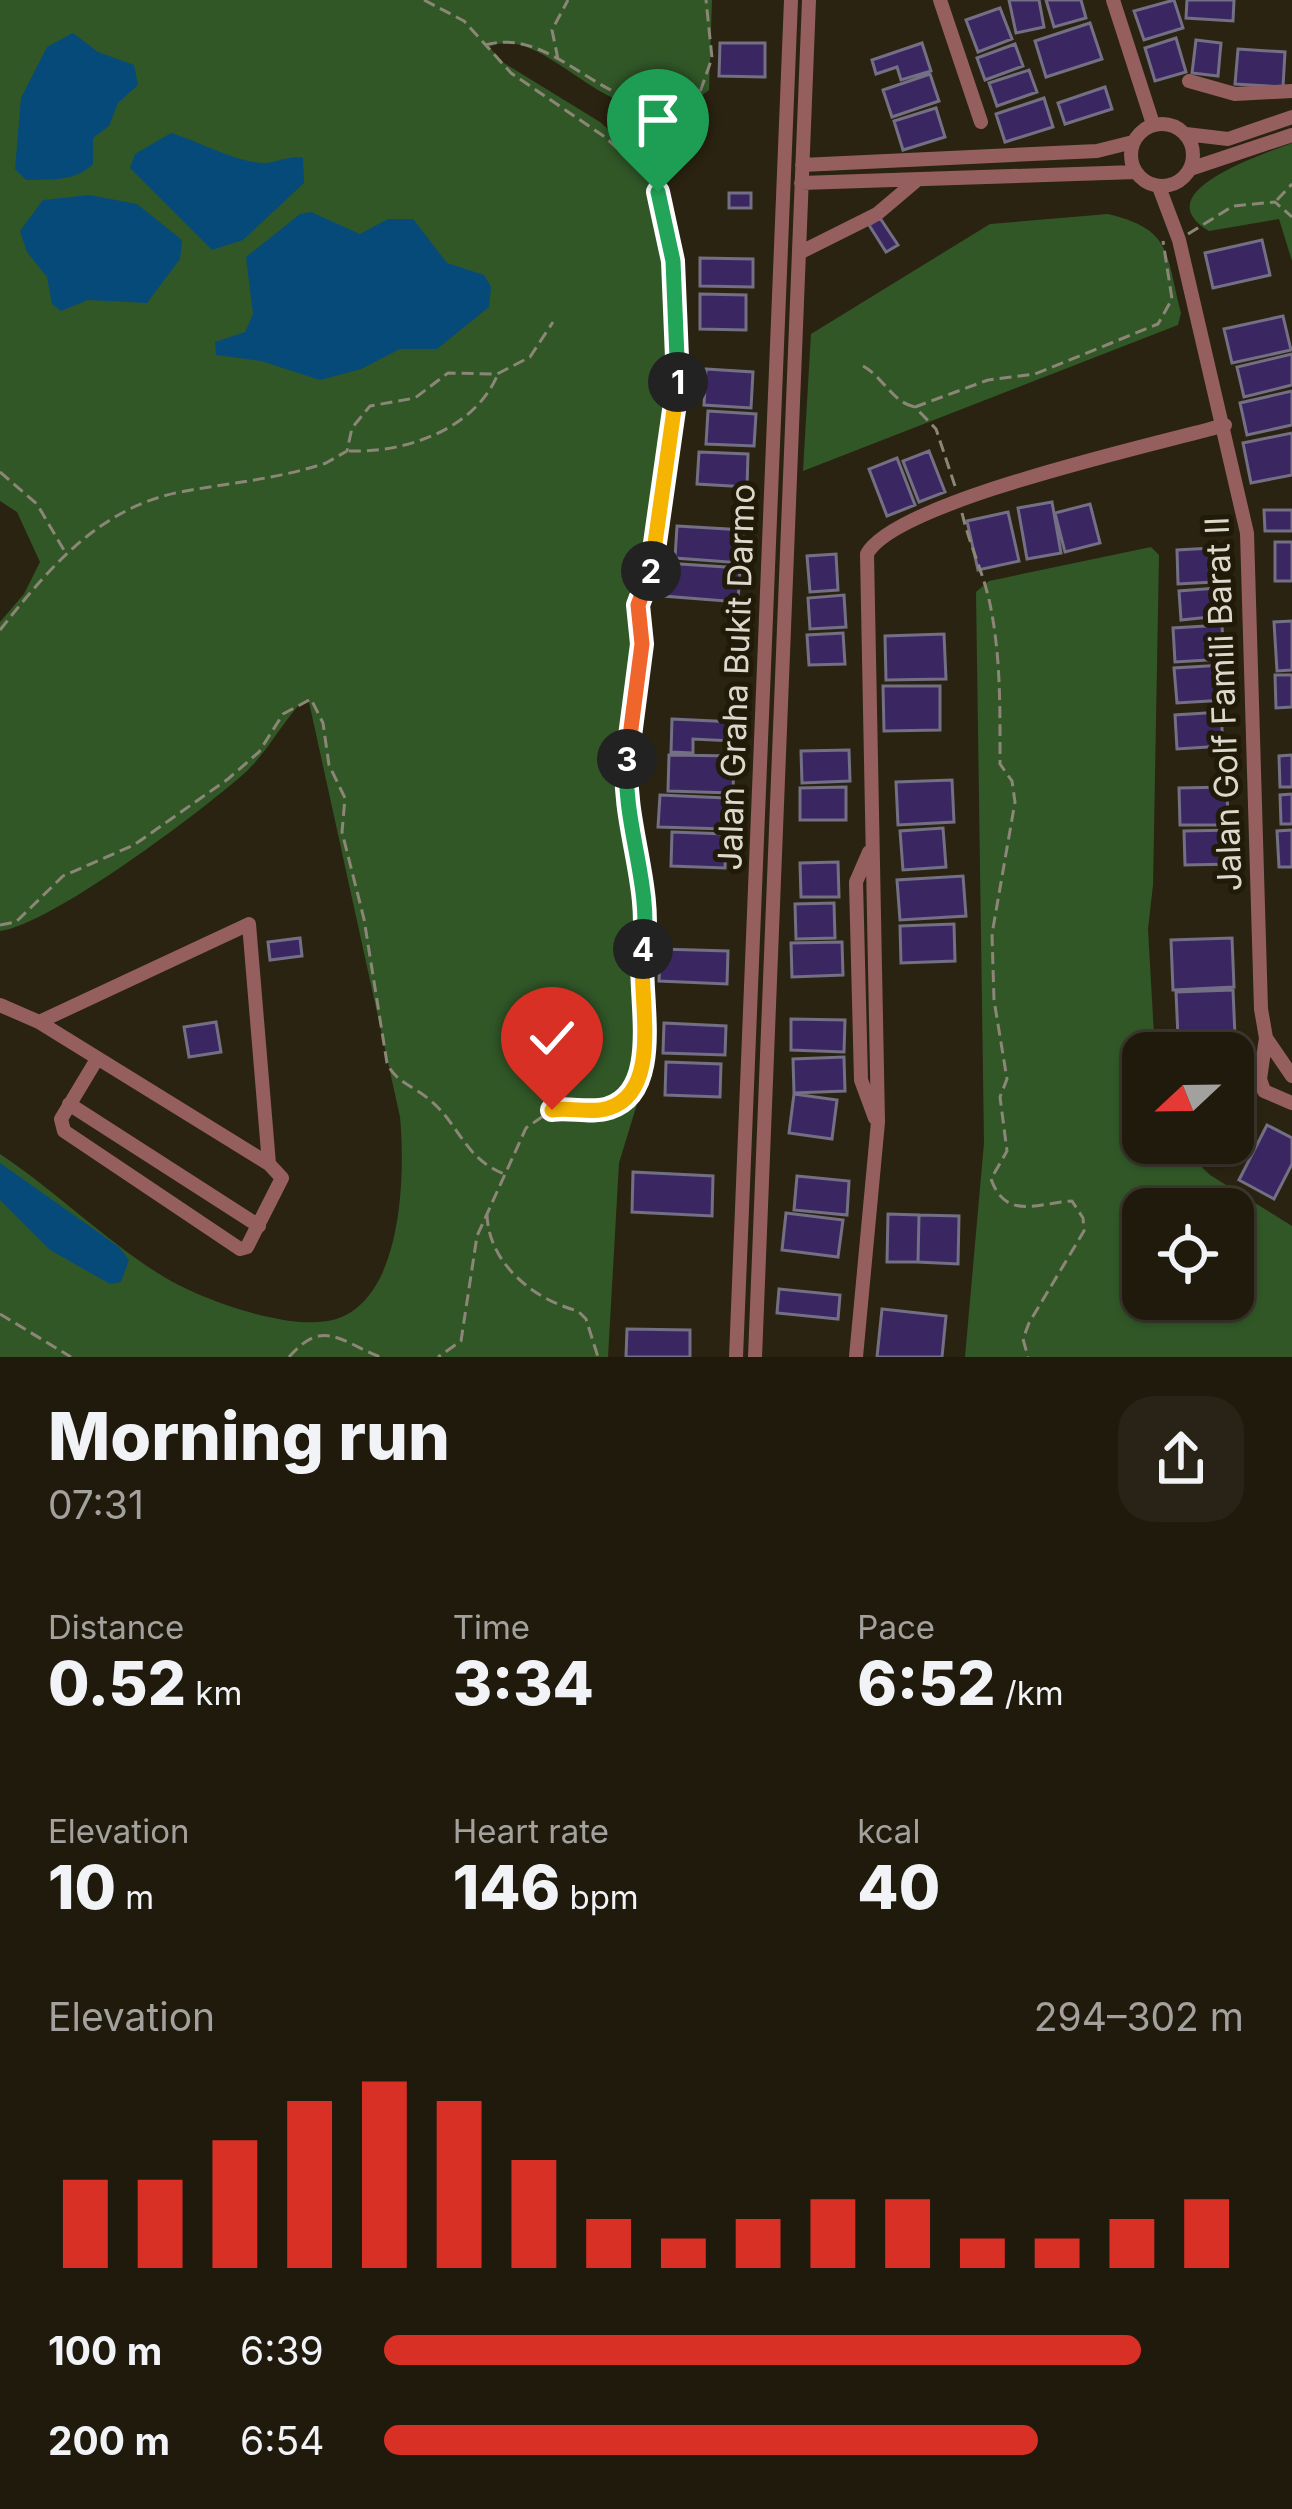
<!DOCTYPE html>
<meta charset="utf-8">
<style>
:root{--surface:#201a0d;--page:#282316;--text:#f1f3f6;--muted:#a2a19d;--line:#3d382e;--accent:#d93025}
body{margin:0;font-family:Inter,sans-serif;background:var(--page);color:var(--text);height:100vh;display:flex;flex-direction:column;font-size:45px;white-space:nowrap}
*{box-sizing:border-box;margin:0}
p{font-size:39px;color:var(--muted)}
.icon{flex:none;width:66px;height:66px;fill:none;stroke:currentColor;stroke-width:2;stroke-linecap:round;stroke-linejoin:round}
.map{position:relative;height:1357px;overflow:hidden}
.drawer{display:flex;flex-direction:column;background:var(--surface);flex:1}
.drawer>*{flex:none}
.needle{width:78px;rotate:248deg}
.tools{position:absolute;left:1122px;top:1032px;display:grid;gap:24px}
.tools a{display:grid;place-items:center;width:132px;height:132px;border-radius:24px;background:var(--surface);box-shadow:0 3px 9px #0004,0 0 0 3px var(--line);font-size:60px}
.pin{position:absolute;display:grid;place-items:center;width:102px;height:102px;color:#fff;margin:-123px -51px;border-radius:50% 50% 50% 0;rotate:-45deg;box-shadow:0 0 12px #0007}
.pin .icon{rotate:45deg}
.km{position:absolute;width:60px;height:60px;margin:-30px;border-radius:50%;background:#222;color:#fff;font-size:33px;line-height:60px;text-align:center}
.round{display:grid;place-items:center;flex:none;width:126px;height:126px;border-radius:36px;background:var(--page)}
.headline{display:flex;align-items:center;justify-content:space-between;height:204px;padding:0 48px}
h1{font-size:66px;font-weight:800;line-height:90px}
.stats{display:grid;grid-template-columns:repeat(3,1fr);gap:18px;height:204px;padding:12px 48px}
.stats div{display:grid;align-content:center}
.stats b{font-size:60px;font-weight:800}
.stats small{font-size:33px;font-weight:400}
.stats p{font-size:33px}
.chart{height:336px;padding:24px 48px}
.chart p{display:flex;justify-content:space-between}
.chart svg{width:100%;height:216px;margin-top:12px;stroke:var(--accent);stroke-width:6}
ul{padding:0 48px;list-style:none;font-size:39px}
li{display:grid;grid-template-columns:192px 144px 1fr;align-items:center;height:90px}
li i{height:30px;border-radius:15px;background:var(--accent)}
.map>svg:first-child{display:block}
</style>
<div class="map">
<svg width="1292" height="1357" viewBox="0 0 1292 1357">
<rect width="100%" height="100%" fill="#2b2311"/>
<path fill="#315727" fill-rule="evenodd" d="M0,0H712L709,90C621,161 550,18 489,47L504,63L600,122L647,163L669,205L675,240L681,421L643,620L644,667L631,777L650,904L648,1068L619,1163L608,1357H0V1154C56,1191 116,1250 171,1281C209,1302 297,1334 339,1318C404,1294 405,1171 400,1117L309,702L298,706C280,727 267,751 247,771C205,809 51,925 0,931V622L24,594L40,562L17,512L0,501Z
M1292,143V261L1279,219L1209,231C1143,192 1265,154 1292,143Z
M1108,214C1174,230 1165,254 1181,313L1178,325L803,471L811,334L990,224Z
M1151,547L1159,555L1153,885L1148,929L1155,1053H1143V1143H1177L1210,1175L1292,1226V1357H965L984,1143L976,592L989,581ZM1233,1209V1299H1143V1209Z"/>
<path fill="#064a7a" d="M73,33L98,52L134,65L138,85L118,103L109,126L93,138V164C75,182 51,179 26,180L15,169L21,98L47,47Z
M171,133C196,140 237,163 264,163C278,163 288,155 303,158L304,183L243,240L212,250L130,168L135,154Z
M89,195L137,204L182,240L180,259L147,303L88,300L61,311L52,304L47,277L27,252L20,231L43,200Z
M311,212L360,234L388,219H413L447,263L484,275L491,287L489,307L437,349H400L361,369L320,380L261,361L216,355L215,342L245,332L253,314L246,257L300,214Z
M0,1163L119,1247L129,1260L121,1282L110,1284L50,1250L0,1200Z"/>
<path fill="#3a2762" stroke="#736f84" stroke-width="3" d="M1009,0H1039L1044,27L1016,33Z
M1046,0H1081L1086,18L1054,27Z
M1174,0L1183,28L1144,40L1134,11Z
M1187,0H1234L1233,21L1186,18Z
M1000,8L1012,39L978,52L966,20Z
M1090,23L1102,59L1046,77L1035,41Z
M1176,38L1186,72L1155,81L1145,48Z
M1196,40L1221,43L1218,76L1192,73Z
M720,43H765V77L719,76Z
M922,43L931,71L901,80L897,67L876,74L872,60Z
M1015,44L1023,66L985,80L977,58Z
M1238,49L1285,52L1283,87L1235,84Z
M1029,70L1037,92L997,106L989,83Z
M930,74L939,101L892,117L883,90Z
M1105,87L1112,109L1065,124L1058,103Z
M1044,98L1053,127L1005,142L996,114Z
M936,108L945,137L903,150L894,121Z
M729,193H751V208H729Z
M880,218L898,245L886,252L869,225Z
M1262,240L1270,275L1213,288L1205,253Z
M700,258L753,259V287L700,286Z
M700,294L746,295V330L700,329Z
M1283,316L1291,350L1232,363L1224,329Z
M1292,354V385L1244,397L1237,367Z
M706,369L753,372L751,408L704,405Z
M1292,391V425L1247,435L1240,403Z
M708,411L756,414L754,446L706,444Z
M1292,433V475L1251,483L1243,443Z
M929,451L945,492L919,502L903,461Z
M699,452L748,454L747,487L697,484Z
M897,458L915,505L887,516L869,469Z
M1052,502L1061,553L1027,559L1018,508Z
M1090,504L1100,543L1065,552L1055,513Z
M1264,510H1292V531H1265Z
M1008,512L1019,561L978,570L967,521Z
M677,526L744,530L742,563L675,558Z
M1275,542H1292V581H1275Z
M1212,548L1214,582L1178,584L1177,550Z
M836,554L838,590L810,592L807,556Z
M665,563L740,568L738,602L663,596Z
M1217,588L1220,616L1181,620L1179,591Z
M844,595L846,627L810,629L808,598Z
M1292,621V670L1277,671L1274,622Z
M1222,625L1224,659L1175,662L1173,628Z
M843,633L845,664L809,665L807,635Z
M944,634L946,679L886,680L885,636Z
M1223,665L1225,700L1177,703L1174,668Z
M1275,675H1292V707L1276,708Z
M883,686H940V730L884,731Z
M1221,712L1223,746L1177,749L1175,715Z
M672,719L734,722L733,741L693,739V753L671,752Z
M849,750L850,781L802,783L801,751Z
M669,755L734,756L733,793L668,791Z
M1292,755V787H1280L1279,756Z
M952,780L954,822L898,825L896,782Z
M846,787V820H800V788Z
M1227,787L1228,825H1180L1179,788Z
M1292,794V824H1281L1280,795Z
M660,795L726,798L725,829L658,827Z
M943,828L946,867L903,870L900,831Z
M1234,830L1235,864L1185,865L1184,831Z
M1292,830V867H1279L1277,831Z
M672,832L726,834L725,868L671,866Z
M838,862L839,897H801L800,863Z
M963,876L966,916L900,920L897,880Z
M834,903L835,938L796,939L795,904Z
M954,924L955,961L901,963L900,926Z
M300,938L302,956L270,960L268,942Z
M1232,938L1234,987L1173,990L1171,940Z
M842,942L843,975L792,977L791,943Z
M660,949L728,951L727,984L659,981Z
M1233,990L1235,1036L1178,1038L1176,992Z
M791,1019L845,1020L844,1052L791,1050Z
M216,1022L221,1052L189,1057L184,1027Z
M664,1023L726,1026L725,1055L663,1053Z
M1235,1038L1236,1079L1233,1053H1178V1040Z
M844,1057L845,1091L794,1093L793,1059Z
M666,1062L721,1064L720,1097L665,1095Z
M794,1094L837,1100L832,1139L789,1133Z
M1267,1125L1292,1138V1164L1274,1199L1239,1180Z
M633,1172L713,1176L712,1216L632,1212Z
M797,1176L849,1181L847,1215L794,1210Z
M786,1213L843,1220L838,1257L782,1250Z
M888,1214L919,1215L918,1262H887Z
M919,1215L959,1216L958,1264L918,1262Z
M779,1289L840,1295L838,1319L777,1313Z
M882,1309L946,1316L942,1357H877Z
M627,1329L690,1330V1357H626Z"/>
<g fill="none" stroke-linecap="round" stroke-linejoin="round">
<path stroke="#8c8677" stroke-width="3" stroke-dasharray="12 6" stroke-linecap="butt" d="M424,0L464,21L511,73L605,137L650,179L663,209L673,261L678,369L652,567L637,605L642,644L625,791L646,900L639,982L646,1057L622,1101L607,1109L552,1110L526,1128L477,1236L461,1341L438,1357
M485,45C562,23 614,137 699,95L712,58L706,0
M558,59L552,30L568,0
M1277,200L1292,184
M1188,234L1233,206L1275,202L1292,217
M863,366C883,377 893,403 915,407
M349,451C403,453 473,431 497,376
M0,472L37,504L65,552
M955,486L936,429L915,407L988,380L1035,374L1158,324L1172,299L1163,241
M962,513C969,543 984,575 990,604C1001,657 1000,710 1000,764L1012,781L1015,802L992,934L994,1000L1007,1079L1000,1097L1007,1151L991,1179C1006,1221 1038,1203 1072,1201L1083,1218L1084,1231L1029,1323L1023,1339L1028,1357
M0,630C49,568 99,508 180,492C229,483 278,479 326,463L347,451L352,428L370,406L415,398L448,373L497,374L530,357L553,322
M0,925L16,922L63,876L134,845L228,779L259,752L283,714L311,699L323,723L329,765L345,798L342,832L364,919L387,1063C396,1083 414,1086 430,1100C460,1125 464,1158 504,1174
M487,1214C488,1262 532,1299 578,1311L586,1319L598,1357
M0,1314L71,1357
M289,1357C323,1318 340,1341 380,1357"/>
<path stroke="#965f5f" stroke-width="14" d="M940,0L981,122
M1113,0L1153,124
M1189,81L1235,94L1292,91
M1131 155a31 31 0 1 1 62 0a31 31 0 1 1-62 0Z
M1186,134L1228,139L1292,117
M802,165L1097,151L1133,142
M1190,169L1292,135
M801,183L1136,172
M1159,187L1179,240L1247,533L1261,1009L1266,1038L1292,1076
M799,253L877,214L916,181
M869,852L856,882L861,1080L875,1118
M0,1005L39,1022L269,1164L249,924L39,1022
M1266,1038L1260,1079L1264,1091L1292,1103
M97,1059L61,1119L64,1131L240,1249L247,1247L282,1178L269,1164
M69,1104L259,1226
M736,1357L791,0
M755,1357L809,0
M856,1357L878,1122L867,554C895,501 1158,444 1225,425"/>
</g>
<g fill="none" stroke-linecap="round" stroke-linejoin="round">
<defs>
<path id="split-1" d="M658,192L673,261L678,382"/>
<path id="split-2" d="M651,571L678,382"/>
<path id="split-3" d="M627,759L642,644L638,605L651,571"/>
<path id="split-4" d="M627,759C622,824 653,886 643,949"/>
<path id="split-5" d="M552,1110C570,1107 592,1114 609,1108C665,1090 637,993 643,949"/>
</defs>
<use href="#split-1" stroke="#fff" stroke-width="24"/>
<use href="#split-2" stroke="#fff" stroke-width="24"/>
<use href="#split-3" stroke="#fff" stroke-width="24"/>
<use href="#split-4" stroke="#fff" stroke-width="24"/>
<use href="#split-5" stroke="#fff" stroke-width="24"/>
<use href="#split-1" stroke="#22a559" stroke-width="15"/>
<use href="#split-2" stroke="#f5b400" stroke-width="15"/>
<use href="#split-3" stroke="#f0652b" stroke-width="15"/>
<use href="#split-4" stroke="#22a559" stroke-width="15"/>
<use href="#split-5" stroke="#f5b400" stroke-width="15"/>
</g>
<g text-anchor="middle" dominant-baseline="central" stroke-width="10" stroke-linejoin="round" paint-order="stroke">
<g font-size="33" fill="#ddd8cd" stroke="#211a08">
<text transform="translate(736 677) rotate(-88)">Jalan Graha Bukit Darmo</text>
<text transform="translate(1223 704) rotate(-92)">Jalan Golf Famili Barat II</text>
</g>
</g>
</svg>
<div class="tools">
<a><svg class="needle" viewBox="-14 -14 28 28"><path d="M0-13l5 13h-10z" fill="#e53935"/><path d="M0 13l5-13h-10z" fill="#a2a19d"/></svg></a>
<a><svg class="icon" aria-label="locate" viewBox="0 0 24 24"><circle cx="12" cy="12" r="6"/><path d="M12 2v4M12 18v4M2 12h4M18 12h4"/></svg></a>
</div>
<div class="pin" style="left:658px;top:192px;background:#1e9e55"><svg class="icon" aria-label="arrive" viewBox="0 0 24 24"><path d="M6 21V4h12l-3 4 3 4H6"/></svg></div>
<div class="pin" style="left:552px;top:1110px;background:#d93025"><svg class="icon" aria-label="check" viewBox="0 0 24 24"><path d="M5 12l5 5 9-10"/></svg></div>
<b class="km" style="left:678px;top:382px">1</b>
<b class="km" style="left:651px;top:571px">2</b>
<b class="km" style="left:627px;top:759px">3</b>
<b class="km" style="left:643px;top:949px">4</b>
</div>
<section class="drawer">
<div class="headline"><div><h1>Morning run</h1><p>07:31</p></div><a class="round"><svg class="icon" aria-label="share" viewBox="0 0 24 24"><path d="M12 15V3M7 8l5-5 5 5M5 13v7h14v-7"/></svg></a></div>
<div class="stats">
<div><p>Distance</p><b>0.52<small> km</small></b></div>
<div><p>Time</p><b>3:34</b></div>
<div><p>Pace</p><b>6:52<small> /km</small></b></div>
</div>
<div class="stats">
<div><p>Elevation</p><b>10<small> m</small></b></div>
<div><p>Heart rate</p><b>146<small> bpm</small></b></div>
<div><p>kcal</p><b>40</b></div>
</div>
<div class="chart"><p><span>Elevation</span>294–302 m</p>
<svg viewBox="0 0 160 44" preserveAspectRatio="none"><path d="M5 44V26M15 44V26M25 44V18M35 44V10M45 44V6M55 44V10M65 44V22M75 44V34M85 44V38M95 44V34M105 44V30M115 44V30M125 44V38M135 44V38M145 44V34M155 44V30"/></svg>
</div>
<ul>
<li><b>100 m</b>6:39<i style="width:88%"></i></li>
<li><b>200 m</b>6:54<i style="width:76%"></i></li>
</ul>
</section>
